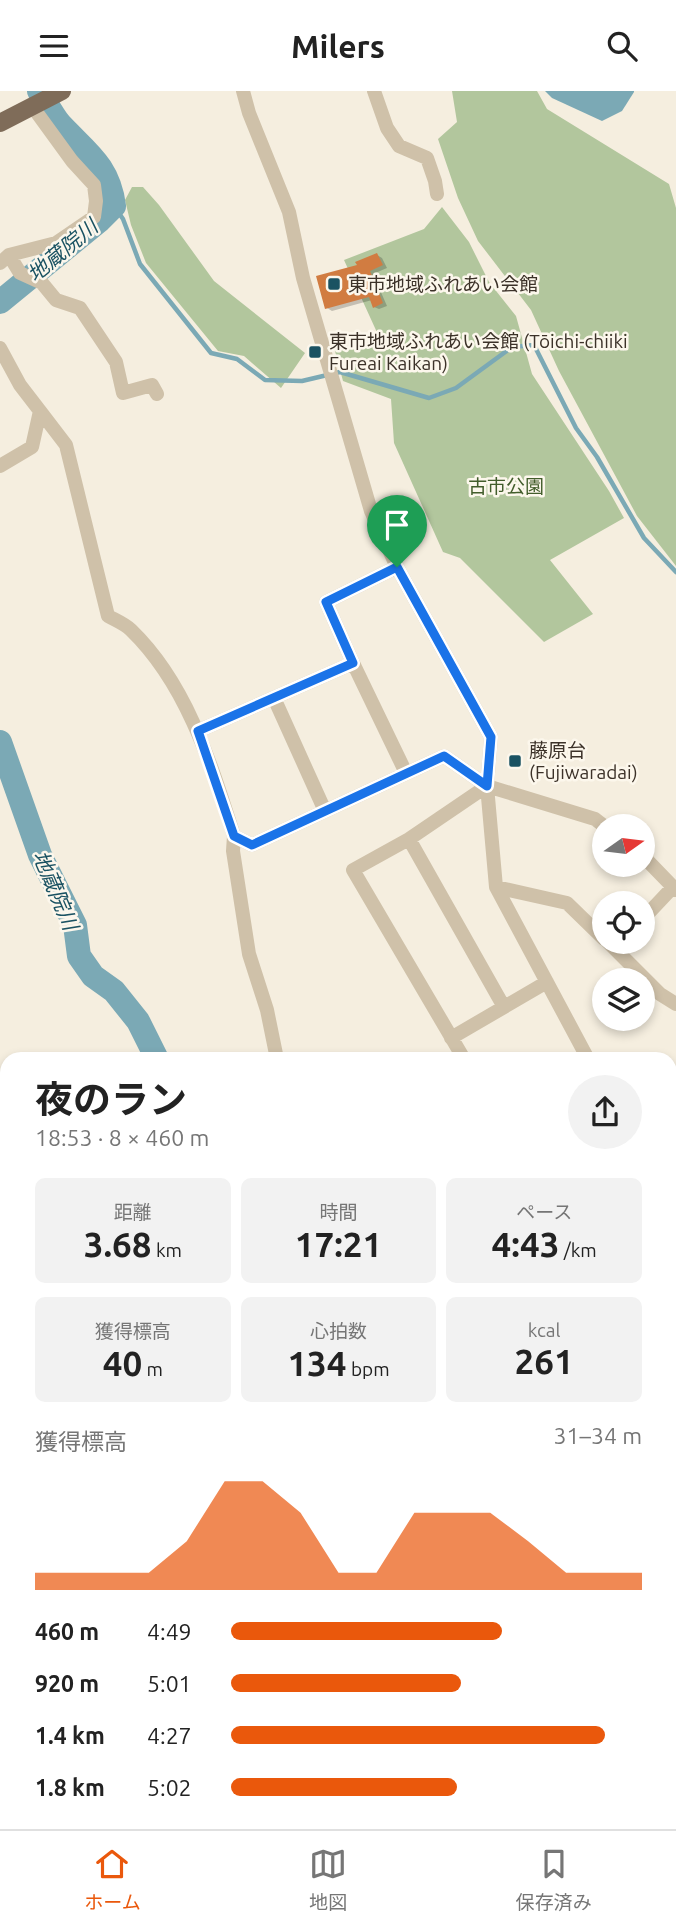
<!DOCTYPE html>
<html lang="ja">
<meta charset="utf-8">
<style>
:root{--surface:#fff;--page:#f2f2f2;--text:#222;--muted:#767676;--line:#e0e0e0;--accent:#ea580c}
body{margin:0;font-family:Ubuntu,"Noto Sans JP",sans-serif;background:var(--page);color:var(--text);height:100vh;display:flex;flex-direction:column;font-size:26px;white-space:nowrap}
*{box-sizing:border-box;margin:0}
p{font-size:23px;color:var(--muted)}
.icon{flex:none;width:38px;height:38px;fill:none;stroke:currentColor;stroke-width:2;stroke-linecap:round;stroke-linejoin:round}
.map{position:relative;flex:1;overflow:hidden}
.side{position:absolute;left:0px;top:961px;width:677px;height:779px;display:flex;flex-direction:column;background:var(--surface);border-radius:21px 21px 0 0;box-shadow:0 4px 10px #0003}
.side>*{flex:none}
.needle{width:46px;rotate:76deg}
.tools{position:absolute;left:592px;top:723px;display:grid;gap:14px}
.tools a{display:grid;place-items:center;width:63px;height:63px;border-radius:50%;background:var(--surface);box-shadow:0 4px 10px #0003;font-size:35px}
.pin{position:absolute;display:grid;place-items:center;width:60px;height:60px;color:#fff;margin:-72px -30px;border-radius:50% 50% 50% 0;rotate:-45deg;box-shadow:0 0 7px #0007}
.pin .icon{rotate:45deg}
.round{display:grid;place-items:center;flex:none;width:74px;height:74px;border-radius:37px;background:var(--page)}
.headline{display:flex;align-items:center;justify-content:space-between;height:119px;padding:0 35px}
h1{font-size:38px;font-weight:700;line-height:52px}
.metrics{display:grid;grid-template-columns:repeat(3,1fr);gap:10px;height:119px;padding:7px 35px}
.metrics div{display:grid;align-content:center;border-radius:10px;background:var(--page);text-align:center}
.metrics b{font-size:35px;font-weight:700}
.metrics small{font-size:19px;font-weight:400}
.metrics p{font-size:19px}
.chart{height:196px;padding:14px 35px}
.chart p{display:flex;justify-content:space-between}
.chart svg{width:100%;height:126px;margin-top:7px;fill:var(--accent);opacity:.7}
ul{padding:0 35px;list-style:none;font-size:23px}
li{display:grid;grid-template-columns:112px 84px 1fr;align-items:center;height:52px}
li i{height:18px;border-radius:9px;background:var(--accent)}
header{display:flex;justify-content:space-between;align-items:center;height:91px;padding:0 35px;background:var(--surface);font-size:32px;font-weight:700}
.dock{display:flex;justify-content:space-around;align-items:center;height:98px;border-top:2px solid var(--line);background:var(--surface);font-size:19px;color:var(--muted)}
.dock a{display:grid;justify-items:center;gap:4px}
.dock .active{color:var(--accent)}
.map>svg:first-child{display:block}
</style>
<header><svg class="icon" aria-label="menu" viewBox="0 0 24 24"><path d="M4 6h16M4 12h16M4 18h16"/></svg>Milers<svg class="icon" aria-label="search" viewBox="0 0 24 24"><circle cx="10" cy="10" r="6"/><path d="M15 15l6 6"/></svg></header>
<div class="map">
<svg width="676" height="1738" viewBox="0 0 676 1738">
<rect width="100%" height="100%" fill="#f5eedf"/>
<path fill="#b2c69d" d="M452,0H537L547,18L669,93L676,117V475L637,425L559,280L531,219L478,150L458,107L438,48L457,31Z
M132,96H143L159,114L214,190L305,262L281,297L244,265L218,260L146,172L131,134L125,109Z
M442,116L469,151L489,191L516,225L532,283L609,400L624,427L550,469L593,523L544,551L460,467L443,461L394,352L391,308L343,290L335,260L380,248L344,169L424,138Z
M670,1453L676,1460V1656L670,1653Z
M0,1537L7,1540V1667L0,1673Z
M670,1688L676,1738H341L338,1733L670,1732Z
M0,1706H7V1732L76,1733V1738H0Z"/>
<path fill="#7ba9b5" d="M545,0H634V1L622,20L602,30L552,7Z"/>
<path fill="#0003" d="M377,164L382,167L387,177L373,183L387,215L379,218L374,216L372,209L332,220L327,217L359,175Z"/>
<g fill="none" stroke-linecap="round" stroke-linejoin="round">
<path stroke="#7ba9b5" stroke-width="4.5" d="M114,115L123,128L140,173L211,262L237,268L265,289L302,290L340,281L429,307L456,297L512,256L534,254L576,337L597,366L644,447L676,481
M312,1732L316,1738"/>
<path stroke="#7ba9b5" stroke-width="24" d="M0,211L99,130L114,115C109,74 86,61 60,33C52,23 46,11 39,0
M0,651L40,764L75,834L79,865L93,885L114,900L138,930L157,968"/>
</g>
<path fill="#d17c41" d="M377,162L383,174L370,180L383,212L373,217L369,206L325,218L316,185L357,174L355,171Z"/>
<g fill="none" stroke-linecap="round" stroke-linejoin="round">
<path stroke="#cfc1a9" stroke-width="14" d="M243,0L249,22L289,121L303,187L371,420L397,476L491,646L487,695L496,796L588,968
M374,0L387,37L399,55L427,67L435,90L437,103
M9,164L20,182L42,192L56,209L80,217L116,271L123,302L152,294L157,303
M0,172L9,164L56,152L94,126L96,110L94,94L72,70L32,15
M0,257L20,294L40,320L32,356L0,375
M40,320L66,354L108,525C115,529 125,533 131,539C187,593 211,673 234,745L252,754L444,665L487,695L595,728L604,735
M397,476L326,511L353,572L406,682
M274,607L325,720
M198,640L353,572
M234,745L233,760L249,863L267,919L277,968
M409,748L504,916
M642,764L676,799
M496,796L567,812L604,848
M642,829L673,796
M607,850L660,903L676,913
M451,947L547,891
M464,968L353,779L409,748L487,695
M670,1112L676,1121
M670,1317L676,1327
M0,1376L7,1371
M0,1420L7,1431
M133,1732L136,1738"/>
<path stroke="#7f6c59" stroke-width="18" d="M0,32L62,0"/>
</g>
<g fill="none" stroke-linecap="round" stroke-linejoin="round">
<defs>
<path id="route" d="M397,476L491,646L487,695L444,665L252,754L234,745L198,640L353,572L326,511Z"/>
</defs>
<use href="#route" stroke="#fff" stroke-width="14"/>
<use href="#route" stroke="#1a73e8" stroke-width="9"/>
</g>
<g fill="#1a5262" stroke="#fcf7ec" stroke-width="2.5">
<rect x="327" y="186" width="14" height="14" rx="3.5"/>
<rect x="308" y="254" width="14" height="14" rx="3.5"/>
<rect x="508" y="663" width="14" height="14" rx="3.5"/>
</g>
<g text-anchor="middle" dominant-baseline="central" stroke-width="5" stroke-linejoin="round" paint-order="stroke">
<g font-size="19" fill="#3c3229" stroke="#fcf7ec" text-anchor="start">
<text x="348" y="193">東市地域ふれあい会館</text>
<text x="329" y="250">東市地域ふれあい会館 (Tōichi-chiiki<tspan x="329" dy="22">Fureai Kaikan)</tspan></text>
<text x="529" y="659">藤原台<tspan x="529" dy="22">(Fujiwaradai)</tspan></text>
</g>
<g font-size="19" fill="#425d2b" stroke="#fcf7ec">
<text x="506" y="395">古市公園</text>
</g>
<g font-size="21" font-style="italic" fill="#1a5262" stroke="#fcf7ec">
<text transform="translate(62 159) rotate(-40)">地蔵院川</text>
<text transform="translate(56 799) rotate(67)">地蔵院川</text>
</g>
</g>
</svg>
<div class="tools">
<a><svg class="needle" viewBox="-14 -14 28 28"><path d="M0-13l5 13h-10z" fill="#e53935"/><path d="M0 13l5-13h-10z" fill="#767676"/></svg></a>
<a><svg class="icon" aria-label="locate" viewBox="0 0 24 24"><circle cx="12" cy="12" r="6"/><path d="M12 2v4M12 18v4M2 12h4M18 12h4"/></svg></a>
<a><svg class="icon" aria-label="layers" viewBox="0 0 24 24"><path d="M12 4l9 5-9 5-9-5zM3 14l9 5 9-5"/></svg></a>
</div>
<div class="pin" style="left:397px;top:476px;background:#1e9e55"><svg class="icon" aria-label="arrive" viewBox="0 0 24 24"><path d="M6 21V4h12l-3 4 3 4H6"/></svg></div>
<section class="side">
<div class="headline"><div><h1>夜のラン</h1><p>18:53 · 8 × 460 m</p></div><a class="round"><svg class="icon" aria-label="share" viewBox="0 0 24 24"><path d="M12 15V3M7 8l5-5 5 5M5 13v7h14v-7"/></svg></a></div>
<div class="metrics">
<div><p>距離</p><b>3.68<small> km</small></b></div>
<div><p>時間</p><b>17:21</b></div>
<div><p>ペース</p><b>4:43<small> /km</small></b></div>
</div>
<div class="metrics">
<div><p>獲得標高</p><b>40<small> m</small></b></div>
<div><p>心拍数</p><b>134<small> bpm</small></b></div>
<div><p>kcal</p><b>261</b></div>
</div>
<div class="chart"><p><span>獲得標高</span>31–34 m</p>
<svg viewBox="0 0 160 44" preserveAspectRatio="none"><path d="M0 44V38L10 38L20 38L30 38L40 27L50 6L60 6L70 17L80 38L90 38L100 17L110 17L120 17L130 27L140 38L150 38L160 38V44z"/></svg>
</div>
<ul>
<li><b>460 m</b>4:49<i style="width:66%"></i></li>
<li><b>920 m</b>5:01<i style="width:56%"></i></li>
<li><b>1.4 km</b>4:27<i style="width:91%"></i></li>
<li><b>1.8 km</b>5:02<i style="width:55%"></i></li>
</ul>
</section>
</div>
<nav class="dock">
<a class="active"><svg class="icon" aria-label="home" viewBox="0 0 24 24"><path d="M3 11l9-7 9 7M6 9v11h12V9"/></svg>ホーム</a>
<a><svg class="icon" aria-label="map" viewBox="0 0 24 24"><path d="M3 6l6-2 6 2 6-2v14l-6 2-6-2-6 2zM9 4v14M15 6v14"/></svg>地図</a>
<a><svg class="icon" aria-label="saved" viewBox="0 0 24 24"><path d="M7 4h10v16l-5-4-5 4z"/></svg>保存済み</a>
</nav>
